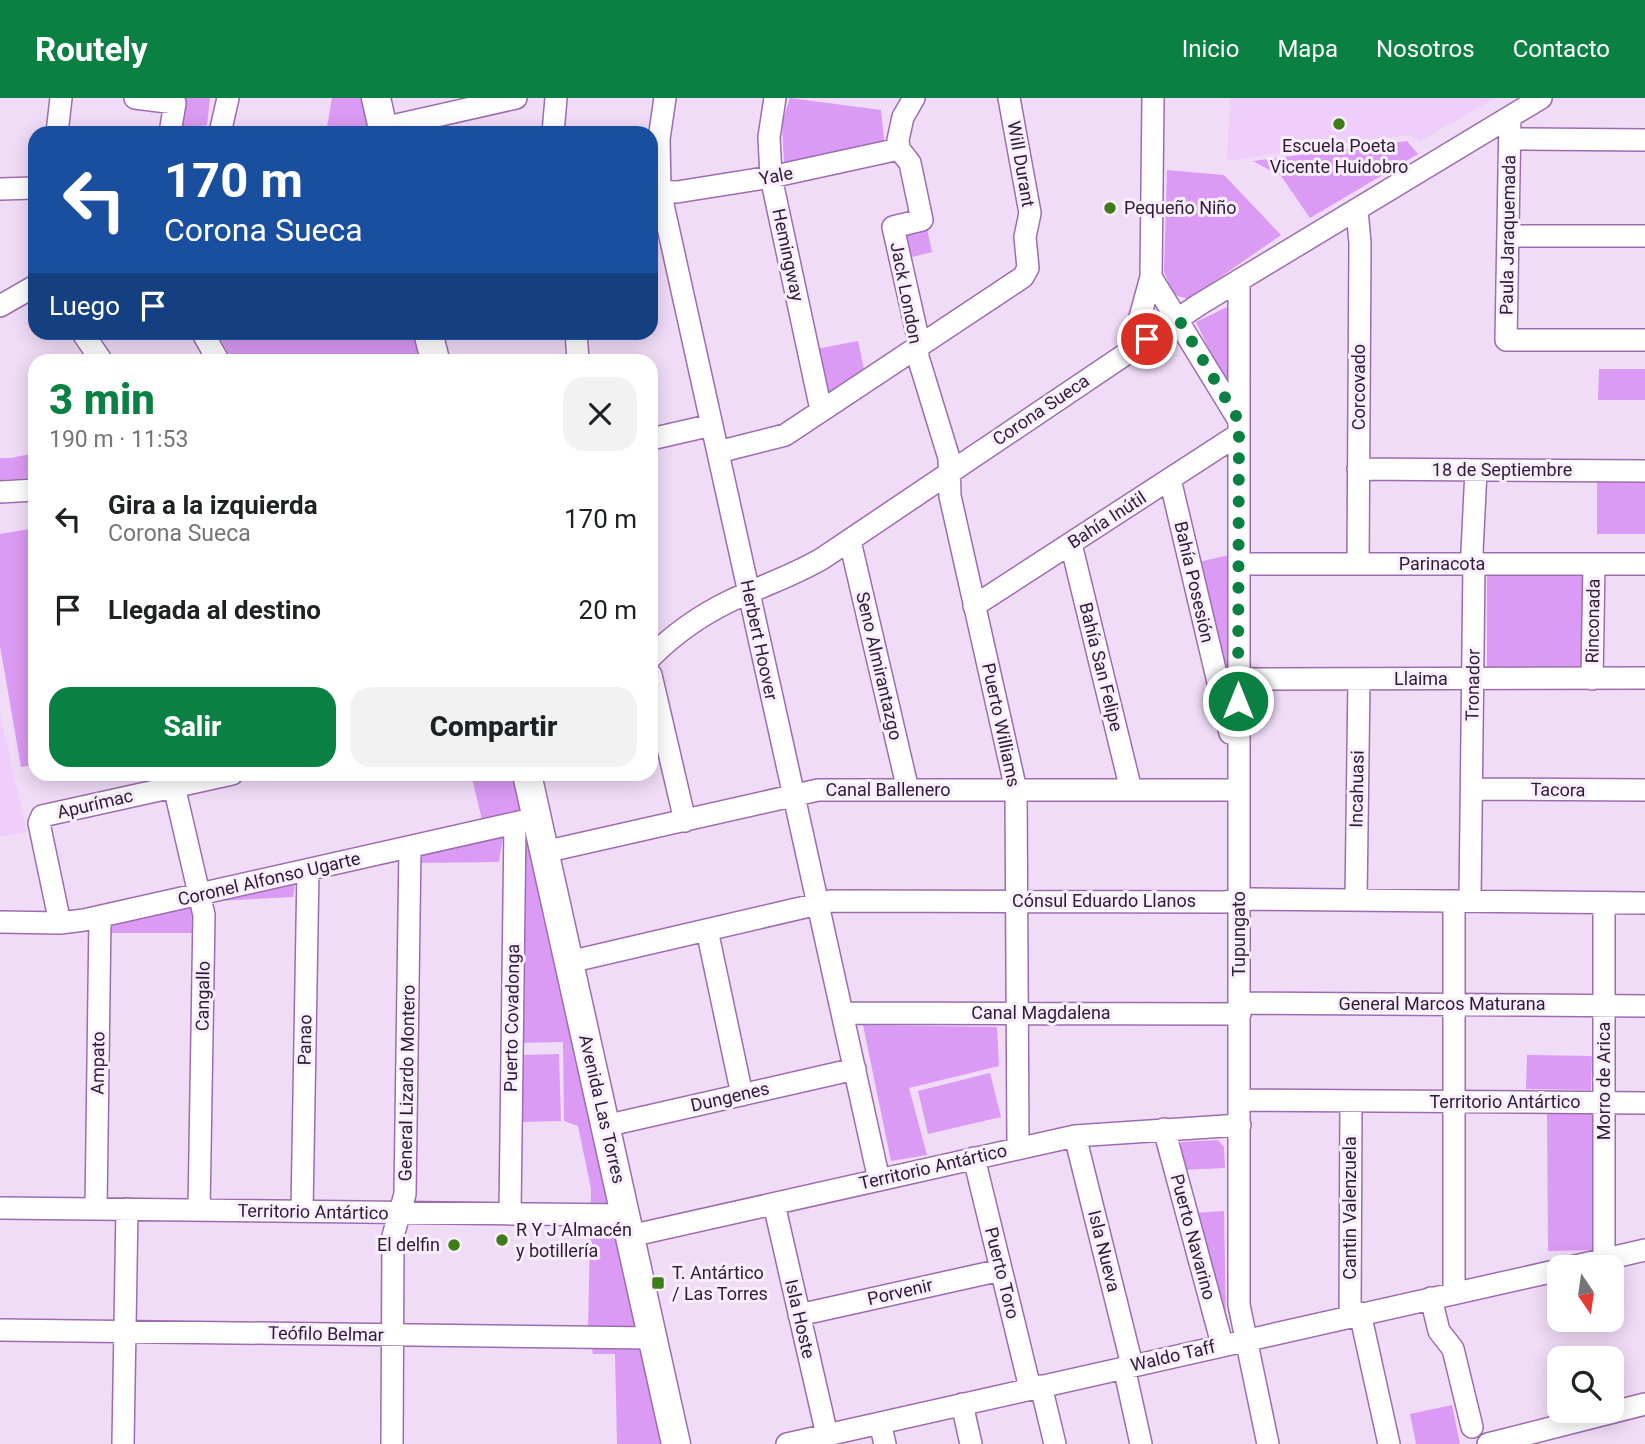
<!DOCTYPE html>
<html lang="es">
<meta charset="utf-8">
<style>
body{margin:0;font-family:Roboto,sans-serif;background:#f2f2f2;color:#202124;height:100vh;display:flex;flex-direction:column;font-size:26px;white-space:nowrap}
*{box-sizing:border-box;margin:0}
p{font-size:23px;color:#757577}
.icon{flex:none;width:38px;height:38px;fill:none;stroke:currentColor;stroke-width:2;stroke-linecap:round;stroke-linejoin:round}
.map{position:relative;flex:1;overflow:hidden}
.side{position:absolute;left:28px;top:256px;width:630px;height:427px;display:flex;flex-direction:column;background:#fff;border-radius:21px;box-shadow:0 4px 18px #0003}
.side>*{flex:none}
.banner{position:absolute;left:28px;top:28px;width:630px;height:214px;border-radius:21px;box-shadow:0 4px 18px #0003;background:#1a4fa0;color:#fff;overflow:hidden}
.needle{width:46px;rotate:167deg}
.buttons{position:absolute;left:1547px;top:1157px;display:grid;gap:14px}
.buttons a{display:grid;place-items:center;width:77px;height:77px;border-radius:14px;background:#fff;box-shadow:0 4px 18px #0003;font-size:35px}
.pin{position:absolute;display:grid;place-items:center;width:60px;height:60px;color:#fff;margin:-30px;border:4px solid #fff;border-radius:50%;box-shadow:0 2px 7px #0007}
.me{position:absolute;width:77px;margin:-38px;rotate:0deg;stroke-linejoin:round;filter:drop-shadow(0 0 5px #0008)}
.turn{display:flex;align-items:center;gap:24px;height:147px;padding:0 21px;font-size:32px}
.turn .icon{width:91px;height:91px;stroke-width:2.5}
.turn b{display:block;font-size:49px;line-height:60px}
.then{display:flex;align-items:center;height:66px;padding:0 21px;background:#0003;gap:14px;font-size:26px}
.round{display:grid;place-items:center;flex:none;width:74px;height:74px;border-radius:21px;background:#f2f2f2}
.head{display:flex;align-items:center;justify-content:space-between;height:119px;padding:0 21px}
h1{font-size:42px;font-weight:800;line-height:52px;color:#0b8043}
.button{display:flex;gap:14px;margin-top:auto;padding:14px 21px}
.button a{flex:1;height:80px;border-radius:21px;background:#0b8043;color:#fff;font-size:28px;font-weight:800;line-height:80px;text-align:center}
.button a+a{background:#f2f2f2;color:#202124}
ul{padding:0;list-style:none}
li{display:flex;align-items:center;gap:21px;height:91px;padding:0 21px}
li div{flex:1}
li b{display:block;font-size:26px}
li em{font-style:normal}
header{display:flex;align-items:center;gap:42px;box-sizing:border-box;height:98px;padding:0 35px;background:#0b8043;color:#fff}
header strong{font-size:33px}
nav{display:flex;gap:38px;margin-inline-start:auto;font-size:24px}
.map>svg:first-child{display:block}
.built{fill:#efcefc}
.green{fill:#db9af3}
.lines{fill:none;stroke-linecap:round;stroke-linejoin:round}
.minor-casing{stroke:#9c6dae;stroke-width:24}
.major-casing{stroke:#9c6dae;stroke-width:31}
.minor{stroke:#fff;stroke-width:21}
.major{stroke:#fff;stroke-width:28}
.route{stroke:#0b8043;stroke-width:12;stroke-dasharray:0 21.6}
.poi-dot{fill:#3e7c18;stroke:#f8eefc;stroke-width:2.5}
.labels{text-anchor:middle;stroke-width:6;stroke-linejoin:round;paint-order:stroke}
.poi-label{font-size:18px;fill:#2f1c36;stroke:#f8eefc;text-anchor:start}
.street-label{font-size:18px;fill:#2f1c36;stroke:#f8eefc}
</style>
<header>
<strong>Routely</strong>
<nav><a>Inicio</a><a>Mapa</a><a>Nosotros</a><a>Contacto</a></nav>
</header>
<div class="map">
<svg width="1645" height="1346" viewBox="0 0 1645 1346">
<rect width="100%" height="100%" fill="#f1dcf8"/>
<!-- built -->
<path class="built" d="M1230 0H1495L1419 44 1410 37 1227 63Z
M0 616 27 734 0 739Z"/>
<!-- green -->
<path class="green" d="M149 0H210L207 27 180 32 184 6Z
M332 0H361L368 35H326Z
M790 0 881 12 884 40 882 51 784 67 782 25Z
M1407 43 1418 56 1310 120 1281 78 1253 63Z
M1167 72 1224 77 1281 137 1189 201 1174 197 1164 174Z
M926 126 932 154 908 160 902 132Z
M1229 208 1228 291 1196 224Z
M217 235H413L419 262H232Z
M858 243 865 276 826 302 816 251Z
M1599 271H1645V302H1598Z
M35 355V380L0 382V360H11Z
M1597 382 1645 383V436H1597Z
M35 430V667L21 669 0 548V436Z
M1229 457 1227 587 1194 465Z
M1487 477H1583V569H1487Z
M471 676H516L525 712 482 722Z
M528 727 666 1346H617L615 1256H593L588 1231 591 1091 578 1028 564 1023 563 944 518 945 523 729Z
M503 738 499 764 419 765V753Z
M295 786 293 799 218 803Z
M192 806 193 835H110L109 825Z
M863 927 997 929 999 968 909 990 927 1057 891 1063Z
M559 956 561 1023 523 1024 521 957Z
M1527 957 1592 958 1591 992 1526 991Z
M990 975 1001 1019 928 1036 918 993Z
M1547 1012H1596L1597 1152 1548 1153Z
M1218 1042 1224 1049 1225 1070 1182 1072 1181 1044Z
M1224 1113 1226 1228 1194 1115Z
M1452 1307 1460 1346H1416L1410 1316Z"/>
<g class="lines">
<!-- minor casing -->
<g class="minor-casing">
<path id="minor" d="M135 0 175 5 170 35
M665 0 659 41 660 93 879 1082
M775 0 769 39 771 79 821 312
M914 0 903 19 898 42 899 51 910 65 922 122 893 129 918 240V259L949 360 950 398 1016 692 1018 1050
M1510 19 1506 242H1645
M383 30 516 0
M57 35 61 0
M220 35 228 0
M553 35 556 0
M1510 41 1645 42
M0 91 35 90
M651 93 677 94 771 79 899 51
M1357 112 1360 145 1358 466
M1508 138H1645
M1151 179 1238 321
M1239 182V1207L1268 1346
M0 208 35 188
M82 234 101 262
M202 234 218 262
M576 234 578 262
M1131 252 1151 179 1153 0
M651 341 712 327
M718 354 785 337 1023 179 1028 170 1025 139 1030 115 1009 0
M1358 371 1645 373
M1170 381 1230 635
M0 394 35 392
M850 443 908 692
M1071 446 1131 692
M1239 466H1645
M974 508 1239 336
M651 559C674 536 701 517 730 503 761 488 793 478 823 460L1200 206 1541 0
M651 577 685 723
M1238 581 1645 580
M1592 581 1594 466
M174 688 204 817 199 1112
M1472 691 1645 692
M544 754 818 692H1238
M1356 802 1359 581
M1454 803V1195
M1470 803 1474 466 1472 454 1476 372
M0 824 60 825 84 822 537 720
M60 825 39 725 42 718 232 676
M707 832 742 997
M569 864 831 803 1224 804 1253 801 1645 805
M1239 905 1645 908
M842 915 1240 916
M1240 1002 1645 1005
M605 1028 855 971
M1164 1031 1222 1246
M1075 1038 1132 1267
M974 1060 1030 1290
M774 1106 827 1337
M0 1110 625 1117
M96 1111 100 819
M302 1113 308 772
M510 1116 515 725
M630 1138 1075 1038 1240 1027
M1604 1162V805
M1571 1169 1645 1152
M1431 1200 1439 1233 1453 1251 1472 1329
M1360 1215 1389 1346
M799 1217 1001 1172
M1350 1218 1351 1003
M0 1232 653 1240
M1124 1269 1141 1346
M1041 1288 1055 1346
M962 1306 971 1346
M880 1325 885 1346
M123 1346 127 1111
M392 1346 393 1138 405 1096 410 749
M787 1346 1559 1172
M1488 1346 1645 1306"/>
</g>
<!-- major casing -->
<g class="major-casing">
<path id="major" d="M376 0 384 35
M428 234 435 262
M527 676 676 1346"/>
</g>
<!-- minor -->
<use href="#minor" class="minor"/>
<!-- major -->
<use href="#major" class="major"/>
</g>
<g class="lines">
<!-- route -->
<path class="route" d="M1147 241 1178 220 1239 323 1238 603"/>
</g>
<!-- markers -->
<g class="poi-dot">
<circle cx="1339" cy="26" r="7"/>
<circle cx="1110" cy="110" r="7"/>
<circle cx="502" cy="1142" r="7"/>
<circle cx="454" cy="1147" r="7"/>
<rect x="651" y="1178" width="14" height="14" rx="3.5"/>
</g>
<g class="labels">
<!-- poi labels -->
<g class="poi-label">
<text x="1339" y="54" text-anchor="middle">Escuela Poeta<tspan x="1339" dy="21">Vicente Huidobro</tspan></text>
<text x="1124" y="116">Pequeño Niño</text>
<text x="516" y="1138">R Y J Almacén<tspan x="516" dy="21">y botillería</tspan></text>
<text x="440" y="1153" text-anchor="end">El delfin</text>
<text x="672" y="1181">T. Antártico<tspan x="672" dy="21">/ Las Torres</tspan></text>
</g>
<!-- street labels -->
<g class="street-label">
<text transform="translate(1021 66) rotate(80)" y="6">Will Durant</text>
<text transform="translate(776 78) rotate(-11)" y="6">Yale</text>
<text transform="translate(1508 137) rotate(-89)" y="6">Paula Jaraquemada</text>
<text transform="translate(788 157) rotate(78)" y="6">Hemingway</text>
<text transform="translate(906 195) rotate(79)" y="6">Jack London</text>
<text transform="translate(1359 289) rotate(-90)" y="6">Corcovado</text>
<text transform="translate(1041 312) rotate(-34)" y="6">Corona Sueca</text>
<text x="1502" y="378">18 de Septiembre</text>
<text transform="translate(1107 422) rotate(-33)" y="6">Bahía Inútil</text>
<text x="1442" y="472">Parinacota</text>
<text transform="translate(1194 484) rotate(77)" y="6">Bahía Posesión</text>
<text transform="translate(1593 523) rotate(-89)" y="6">Rinconada</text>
<text transform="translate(759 542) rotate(78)" y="6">Herbert Hoover</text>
<text transform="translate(879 568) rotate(77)" y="6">Seno Almirantazgo</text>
<text transform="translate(1101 569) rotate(76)" y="6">Bahía San Felipe</text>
<text x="1421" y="587">Llaima</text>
<text transform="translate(1473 587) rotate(-89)" y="6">Tronador</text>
<text transform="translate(1001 627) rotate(78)" y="6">Puerto Williams</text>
<text transform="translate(1357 691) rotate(-89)" y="6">Incahuasi</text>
<text x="888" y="698">Canal Ballenero</text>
<text transform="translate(1558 692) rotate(1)" y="6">Tacora</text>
<text transform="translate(95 706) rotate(-13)" y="6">Apurímac</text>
<text transform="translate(269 781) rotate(-13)" y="6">Coronel Alfonso Ugarte</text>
<text x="1104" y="809">Cónsul Eduardo Llanos</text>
<text transform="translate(1239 836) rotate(-90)" y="6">Tupungato</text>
<text transform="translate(203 898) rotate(-89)" y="6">Cangallo</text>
<text x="1442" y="912">General Marcos Maturana</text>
<text x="1041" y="921">Canal Magdalena</text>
<text transform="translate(512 920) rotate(-89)" y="6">Puerto Covadonga</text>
<text transform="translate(305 942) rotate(-89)" y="6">Panao</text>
<text transform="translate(98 965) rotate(-89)" y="6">Ampato</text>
<text transform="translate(1604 983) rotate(-90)" y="6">Morro de Arica</text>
<text transform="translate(407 985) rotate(-89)" y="6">General Lizardo Montero</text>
<text transform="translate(730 999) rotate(-13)" y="6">Dungenes</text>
<text x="1505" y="1010">Territorio Antártico</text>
<text transform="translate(602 1011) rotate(77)" y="6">Avenida Las Torres</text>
<text transform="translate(933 1069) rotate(-13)" y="6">Territorio Antártico</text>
<text transform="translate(1350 1110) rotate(-90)" y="6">Cantin Valenzuela</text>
<text transform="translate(313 1114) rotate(1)" y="6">Territorio Antártico</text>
<text transform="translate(1193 1139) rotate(75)" y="6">Puerto Navarino</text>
<text transform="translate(1104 1153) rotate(76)" y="6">Isla Nueva</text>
<text transform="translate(1002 1175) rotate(76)" y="6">Puerto Toro</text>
<text transform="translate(900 1194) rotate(-13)" y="6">Porvenir</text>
<text transform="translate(800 1221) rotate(77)" y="6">Isla Hoste</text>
<text transform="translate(326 1236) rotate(1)" y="6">Teófilo Belmar</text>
<text transform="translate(1173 1258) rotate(-13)" y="6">Waldo Taff</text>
</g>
</g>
</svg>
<div class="buttons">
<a><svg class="needle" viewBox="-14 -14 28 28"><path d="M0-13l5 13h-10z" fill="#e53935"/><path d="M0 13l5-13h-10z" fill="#757577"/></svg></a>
<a><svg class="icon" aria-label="search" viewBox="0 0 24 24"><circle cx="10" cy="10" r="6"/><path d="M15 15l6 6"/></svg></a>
</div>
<div class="pin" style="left:1147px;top:241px;background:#d93025"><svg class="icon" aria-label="arrive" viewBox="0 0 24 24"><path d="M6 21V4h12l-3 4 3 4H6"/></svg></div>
<svg class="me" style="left:1238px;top:603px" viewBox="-20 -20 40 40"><circle r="17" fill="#0b8043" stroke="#fff" stroke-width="3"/><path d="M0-11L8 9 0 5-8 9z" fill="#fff"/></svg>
<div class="banner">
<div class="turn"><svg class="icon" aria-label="left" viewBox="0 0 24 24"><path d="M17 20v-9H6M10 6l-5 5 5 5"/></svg><div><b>170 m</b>Corona Sueca</div></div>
<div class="then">Luego<svg class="icon" aria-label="arrive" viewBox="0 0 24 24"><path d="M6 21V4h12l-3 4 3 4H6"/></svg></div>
</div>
<section class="side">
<div class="head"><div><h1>3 min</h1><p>190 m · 11:53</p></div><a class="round"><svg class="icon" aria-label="close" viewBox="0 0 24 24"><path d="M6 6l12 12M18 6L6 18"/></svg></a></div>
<ul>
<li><svg class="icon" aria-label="left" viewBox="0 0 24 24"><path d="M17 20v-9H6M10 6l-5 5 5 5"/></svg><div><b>Gira a la izquierda</b><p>Corona Sueca</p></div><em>170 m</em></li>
<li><svg class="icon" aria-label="arrive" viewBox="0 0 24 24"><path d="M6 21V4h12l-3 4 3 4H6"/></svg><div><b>Llegada al destino</b></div><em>20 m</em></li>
</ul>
<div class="button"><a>Salir</a><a>Compartir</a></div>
</section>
</div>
